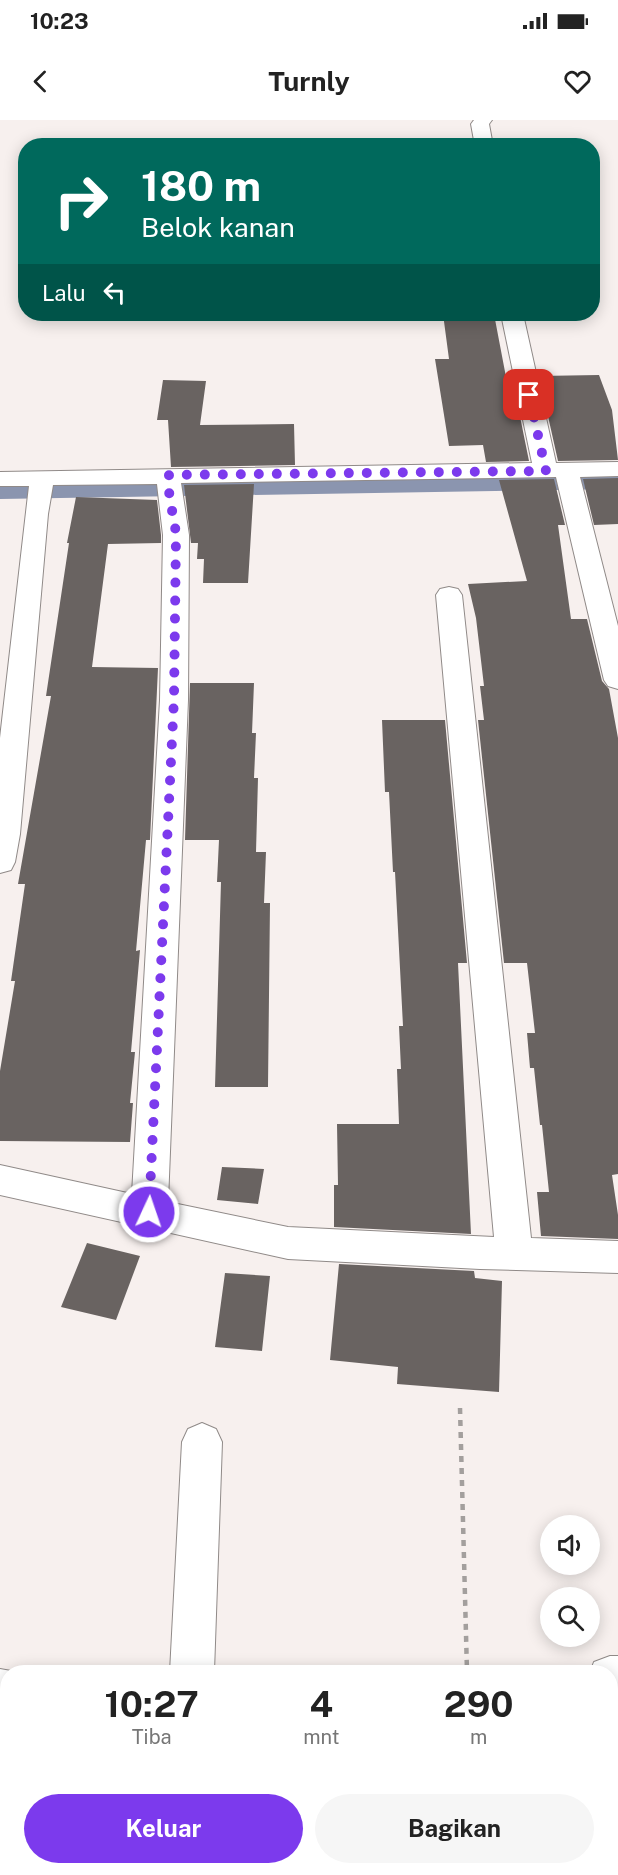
<!DOCTYPE html>
<html lang="id">
<style>
body{margin:0;font-family:"Public Sans",sans-serif;background:#f6f6f6;color:#222;height:100vh;display:flex;flex-direction:column;font-size:22px;white-space:nowrap}
*{box-sizing:border-box;margin:0}
p{font-size:20px;color:#767676}
.icon{flex:none;width:33px;height:33px;fill:none;stroke:currentColor;stroke-width:2;stroke-linecap:round;stroke-linejoin:round}
.map{position:relative;flex:1;overflow:hidden}
.details{position:absolute;left:0px;top:1545px;width:618px;height:210px;display:flex;flex-direction:column;background:#fff;border-radius:24px 24px 0 0;box-shadow:0 3px 15px #0003}
.details>*{flex:none}
.banner{position:absolute;left:18px;top:18px;width:582px;height:183px;border-radius:24px;box-shadow:0 3px 15px #0003;background:#00695c;color:#fff;overflow:hidden}
.fabs{position:absolute;left:540px;top:1395px;display:grid;gap:12px}
.fabs a{display:grid;place-items:center;width:60px;height:60px;border-radius:50%;background:#fff;box-shadow:0 3px 15px #0003;font-size:30px}
.pin{position:absolute;display:grid;place-items:center;width:51px;height:51px;color:#fff;margin:-26px;border-radius:12px;box-shadow:0 3px 9px #0006}
.me{position:absolute;width:66px;margin:-33px;rotate:3deg;stroke-linejoin:round;filter:drop-shadow(0 0 4px #0008)}
.turn{display:flex;align-items:center;gap:21px;height:126px;padding:0 24px;font-size:27px}
.turn .icon{width:78px;height:78px;stroke-width:2.5}
.turn b{display:block;font-size:42px;line-height:51px}
.then{display:flex;align-items:center;height:57px;padding:0 24px;background:#0003;gap:12px;font-size:22px}
.eta{display:flex;justify-content:space-evenly;align-items:center;height:102px;text-align:center}
.eta b{font-size:36px;font-weight:700;line-height:42px}
.button{display:flex;gap:12px;margin-top:auto;padding:12px 24px}
.button a{flex:1;height:69px;border-radius:36px;background:#7c3aed;color:#fff;font-size:24px;font-weight:700;line-height:69px;text-align:center}
.button a+a{background:#f6f6f6;color:#222}
.status{display:flex;justify-content:space-between;align-items:center;height:42px;padding:0 30px;background:#fff;direction:ltr}
.status svg{height:16px;fill:currentColor}
header{display:flex;justify-content:space-between;align-items:center;height:78px;padding:0 24px;background:#fff;font-size:27px;font-weight:700}
.map>svg:first-child{display:block}
.lines{fill:none;stroke-linecap:round;stroke-linejoin:round}
.canal{fill:#8b95af;fill-rule:evenodd}
.building{fill:#696361}
.minor-casing{stroke:#908a88;stroke-width:2}
.path{stroke:#a39f9d;stroke-width:4.5;stroke-dasharray:6 6;stroke-linecap:butt}
.minor{fill:#fff;fill-rule:evenodd}
.route{stroke:#7c3aed;stroke-width:10;stroke-dasharray:0 18}
</style>
<div class="status"><b>10:23</b><svg viewBox="0 0 49 12"><path d="M0 12V9h3v3zM5 12V6h3v6zM10 12V3h3v9zM15 12V0h3v12zM26 1h20v11H26zM47 4h2v5h-2z"/></svg></div>
<header><svg class="icon" aria-label="back" viewBox="0 0 24 24"><path d="M15 5l-7 7 7 7"/></svg>Turnly<svg class="icon" aria-label="heart" viewBox="0 0 24 24"><path d="M12 20l-8-8c-3-5 5-10 8-4 3-6 11-1 8 4z"/></svg></header>
<div class="map">
<svg width="618" height="1755" viewBox="0 0 618 1755">
<rect width="100%" height="100%" fill="#f7f0ee"/>
<g class="lines">
<!-- canal -->
<path class="canal" d="M618 349V369L0 379V359Z"/>
</g>
<!-- building -->
<path class="building" d="M443 194H494L506 257H512L529 341 486 342 483 325 449 326 435 239H449Z
M599 255 612 290 618 340 558 341 539 256Z
M163 260 206 261 200 305 294 304 295 345 171 347 168 300H157Z
M618 358V404L594 405 583 359Z
M554 359 565 405H558L571 499H587L602 561 609 569 618 618V1054L612 1055 618 1095V1119L541 1116 537 1072H549L542 1005H540L534 948H530L527 913H535L527 843H504L478 600H484L480 566H484L476 498 468 464 527 461 499 360Z
M254 364 248 463H203L204 439H197L198 423H191L184 365Z
M76 377 157 380 161 415V423L108 424 92 547 158 548 150 720H146L136 831 140 830 131 932H135L130 983H133L130 1022 0 1021V951L15 861H11L25 764H18L51 576H46L69 423H67Z
M190 563H254L252 613H256L254 658H258L256 732H266L264 783H270L268 967H215L221 762H217L219 720H185Z
M382 600H445L467 843H458L471 1114 334 1107V1065H338L337 1004H399L397 949H401L399 906H403L395 752H393L389 672H385Z
M222 1047 264 1049 258 1084 217 1080Z
M87 1123 140 1136 116 1200 61 1187Z
M339 1144 474 1151 475 1158 502 1161 499 1272 397 1264 398 1247 330 1240Z
M225 1153 270 1156 262 1231 215 1227Z"/>
<g class="lines">
<!-- minor casing -->
<g class="minor-casing">
<path id="minor" d="M474 0H492L489 4 493 26H475L471 4Z
M501 194H523L556 343 618 342V356L580 357 618 506V569L608 566 604 560 556 357 181 363 189 415 188 580 168 1082 288 1107 494 1117 436 475 440 469 449 467 458 469 462 475 531 1118 618 1121V1153L480 1149 288 1139 0 1075V1045L132 1074 160 580 163 415 157 364 53 365 48 394 20 714 15 742 11 750 0 753V618L29 366H0V352L532 343Z
M202 1303 216 1309 222 1322 214 1552H170L182 1322 188 1309Z
M610 1536H618V1580H610V1552H590L594 1542Z
M0 1549 17 1552H8V1593H0Z
M161 1748H209V1755H161Z
M458 1748H506V1755H458Z"/>
</g>
<!-- path -->
<path class="path" d="M460 1288 467 1552"/>
<!-- minor -->
<use href="#minor" class="minor"/>
</g>
<g class="lines">
<!-- route -->
<path class="route" d="M149 1092 174 579 176 415C174 394 167 376 169 355L546 351 529 275"/>
</g>
</svg>
<div class="fabs">
<a><svg class="icon" aria-label="sound" viewBox="0 0 24 24"><path d="M4 9h4l5-4v14l-5-4H4zM17 9q2 3 0 6"/></svg></a>
<a><svg class="icon" aria-label="search" viewBox="0 0 24 24"><circle cx="10" cy="10" r="6"/><path d="M15 15l6 6"/></svg></a>
</div>
<div class="pin" style="left:529px;top:275px;background:#d93025"><svg class="icon" aria-label="arrive" viewBox="0 0 24 24"><path d="M6 21V4h12l-3 4 3 4H6"/></svg></div>
<svg class="me" style="left:149px;top:1092px" viewBox="-20 -20 40 40"><circle r="17" fill="#7c3aed" stroke="#fff" stroke-width="3"/><path d="M0-11L8 9 0 5-8 9z" fill="#fff"/></svg>
<div class="banner">
<div class="turn"><svg class="icon" aria-label="right" viewBox="0 0 24 24"><path d="M7 20v-9h11M14 6l5 5-5 5"/></svg><div><b>180 m</b>Belok kanan</div></div>
<div class="then">Lalu<svg class="icon" aria-label="left" viewBox="0 0 24 24"><path d="M17 20v-9H6M10 6l-5 5 5 5"/></svg></div>
</div>
<section class="details">
<div class="eta">
<div><b>10:27</b><p>Tiba</p></div>
<div><b>4</b><p>mnt</p></div>
<div><b>290</b><p>m</p></div>
</div>
<div class="button"><a>Keluar</a><a>Bagikan</a></div>
</section>
</div>
